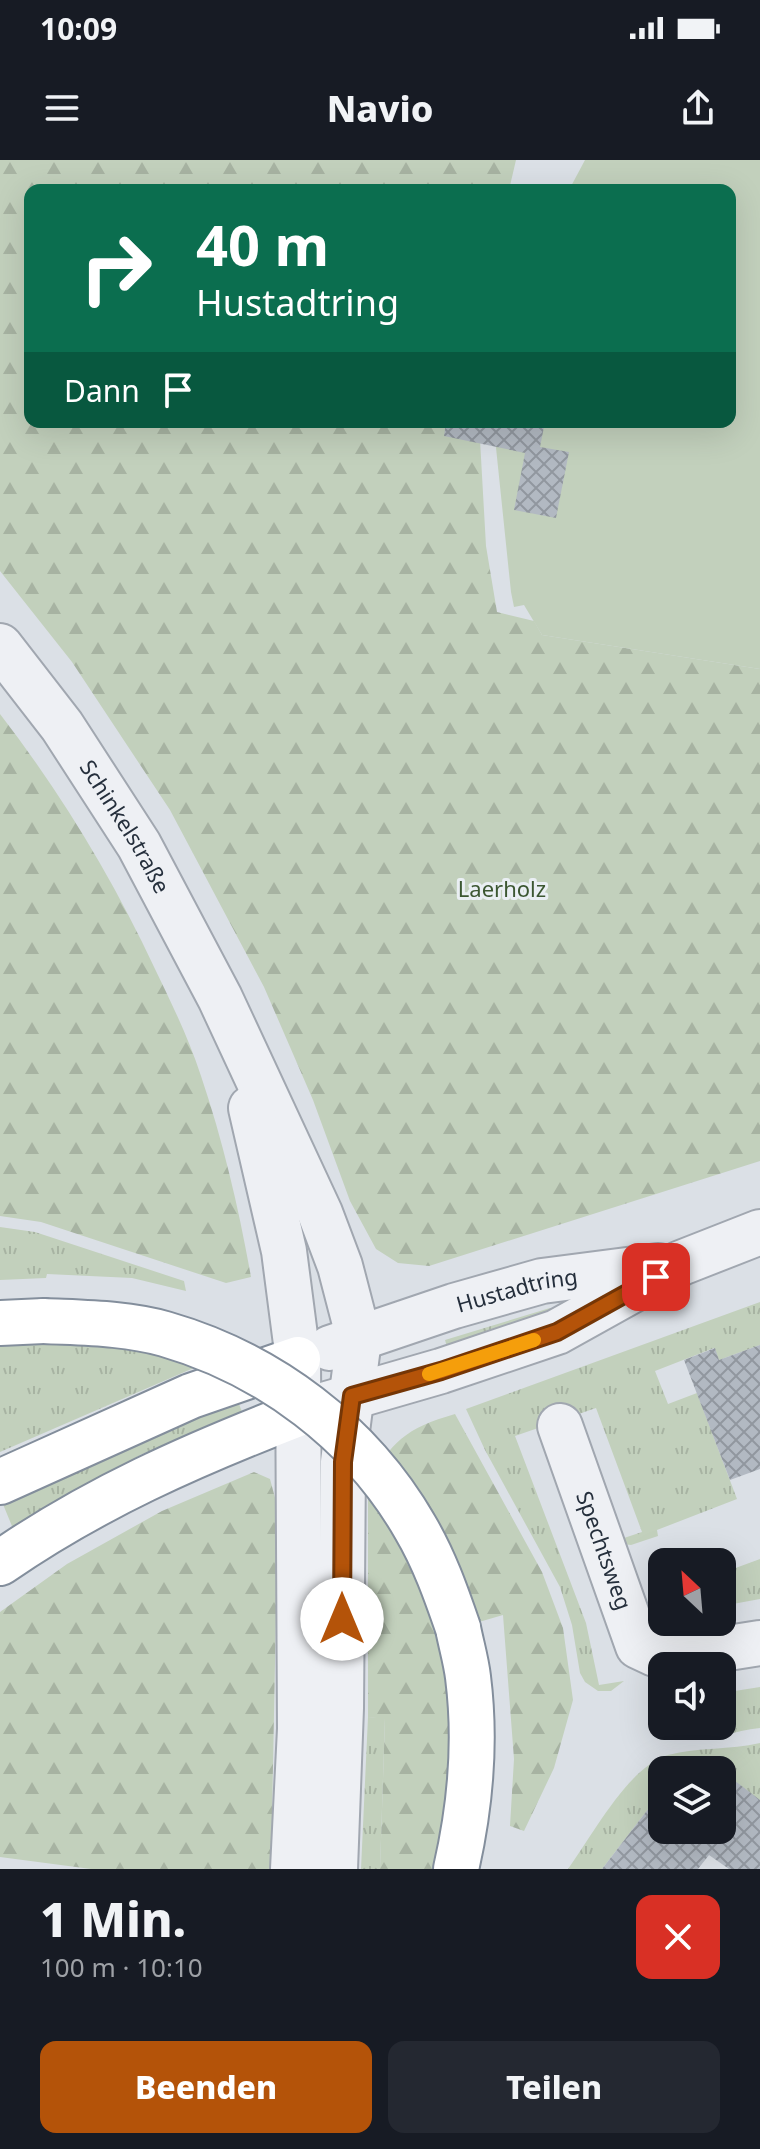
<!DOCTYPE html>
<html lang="de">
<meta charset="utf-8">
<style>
body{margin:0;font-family:"Noto Sans",sans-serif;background:#242831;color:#f1f3f6;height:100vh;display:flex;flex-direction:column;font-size:30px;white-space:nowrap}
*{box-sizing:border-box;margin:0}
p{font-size:26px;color:#9ea1a6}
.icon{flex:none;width:44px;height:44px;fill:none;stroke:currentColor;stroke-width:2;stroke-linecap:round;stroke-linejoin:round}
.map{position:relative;height:1709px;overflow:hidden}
.side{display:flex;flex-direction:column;background:#171b24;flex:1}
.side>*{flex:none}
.banner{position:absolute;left:24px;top:24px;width:712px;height:244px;border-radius:16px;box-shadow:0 8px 32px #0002;background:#0b6e4f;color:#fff;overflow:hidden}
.needle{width:52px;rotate:334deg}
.buttons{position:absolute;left:648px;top:1388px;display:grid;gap:16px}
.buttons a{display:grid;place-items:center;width:88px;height:88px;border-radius:16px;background:#171b24;box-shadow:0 8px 32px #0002;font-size:40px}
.pin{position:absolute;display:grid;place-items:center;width:68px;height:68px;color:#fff;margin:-34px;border-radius:16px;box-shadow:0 4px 12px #0006}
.me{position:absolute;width:88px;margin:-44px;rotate:0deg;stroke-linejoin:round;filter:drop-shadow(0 0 6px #0008)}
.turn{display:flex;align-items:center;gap:28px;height:168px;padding:0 40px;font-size:36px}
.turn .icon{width:104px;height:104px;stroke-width:2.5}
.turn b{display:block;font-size:56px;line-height:68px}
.then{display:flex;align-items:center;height:76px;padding:0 40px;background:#0003;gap:16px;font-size:30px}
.round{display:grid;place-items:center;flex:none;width:84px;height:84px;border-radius:16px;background:#242831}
.headline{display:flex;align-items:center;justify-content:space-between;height:136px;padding:0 40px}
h1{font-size:48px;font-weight:800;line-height:60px}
.button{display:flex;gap:16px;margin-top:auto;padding:16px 40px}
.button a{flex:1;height:92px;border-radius:16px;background:#b45309;color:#fff;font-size:32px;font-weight:800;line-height:92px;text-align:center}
.button a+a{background:#242831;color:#f1f3f6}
.status{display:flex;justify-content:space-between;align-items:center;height:56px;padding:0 40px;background:#171b24;direction:ltr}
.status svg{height:22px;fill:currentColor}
header{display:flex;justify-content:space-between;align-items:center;height:104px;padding:0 40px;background:#171b24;font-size:36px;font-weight:800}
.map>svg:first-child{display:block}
.grass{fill:url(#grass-tufts)}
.forest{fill:url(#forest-firs)}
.park{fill:#c2d0bc}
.building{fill:url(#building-cross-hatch)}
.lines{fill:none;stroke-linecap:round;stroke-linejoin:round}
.minor-casing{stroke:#a1a7b0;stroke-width:48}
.highway-casing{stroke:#838e9c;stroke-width:48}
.minor{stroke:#eef0f4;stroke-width:44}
.highway{stroke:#fff;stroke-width:44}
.highway-bridge-casing{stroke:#838e9c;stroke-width:48;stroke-linecap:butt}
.highway-bridge{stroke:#fff;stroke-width:44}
.route-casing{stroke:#753606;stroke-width:20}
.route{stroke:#b45309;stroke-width:14}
.slow{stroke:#f59e0b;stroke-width:14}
.labels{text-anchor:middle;stroke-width:6;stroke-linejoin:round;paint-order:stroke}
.street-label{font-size:22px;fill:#252f3c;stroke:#eaeff4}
.park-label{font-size:22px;fill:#3c5732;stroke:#eaeff4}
</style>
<div class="status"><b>10:09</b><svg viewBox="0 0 49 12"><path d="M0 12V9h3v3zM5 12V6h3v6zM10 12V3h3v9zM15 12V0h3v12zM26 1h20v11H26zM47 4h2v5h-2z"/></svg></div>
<header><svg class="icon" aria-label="menu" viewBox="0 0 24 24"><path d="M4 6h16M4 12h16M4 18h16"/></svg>Navio<svg class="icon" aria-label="share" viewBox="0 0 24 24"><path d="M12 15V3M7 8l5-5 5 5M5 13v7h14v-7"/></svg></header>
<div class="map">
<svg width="760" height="1709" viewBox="0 0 760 1709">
<defs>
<pattern id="grass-tufts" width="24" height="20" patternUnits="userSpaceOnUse" patternTransform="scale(2)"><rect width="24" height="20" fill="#c2d0bc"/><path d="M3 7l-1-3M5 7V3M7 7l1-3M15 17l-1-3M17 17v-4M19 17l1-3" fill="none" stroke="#a7b3a2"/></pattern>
<pattern id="forest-firs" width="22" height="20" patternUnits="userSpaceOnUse" patternTransform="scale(2)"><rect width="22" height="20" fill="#c2d0bc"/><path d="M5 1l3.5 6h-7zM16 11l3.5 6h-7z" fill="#a7b3a2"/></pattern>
<pattern id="building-cross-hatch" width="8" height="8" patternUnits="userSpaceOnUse" patternTransform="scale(2)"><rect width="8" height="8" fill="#b2b9c2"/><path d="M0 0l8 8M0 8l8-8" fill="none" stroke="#91979f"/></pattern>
</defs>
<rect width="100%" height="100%" fill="#dbe0e6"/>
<!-- grass -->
<path class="grass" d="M0 1067 35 1072 184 1121 186 1131 132 1118 47 1114 46 1118 0 1120Z
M760 1142V1185L719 1200 714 1188 655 1211 668 1244 697 1233 737 1339 657 1370 658 1376 631 1385 623 1384 618 1380 642 1372 596 1248 515 1276 586 1463 599 1525 624 1521 611 1531H598L585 1522 580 1513 572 1465 560 1427 485 1290 466 1249Z
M550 1148 555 1149 449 1194 445 1180Z
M0 1174 108 1184 153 1192 196 1207 0 1292Z
M235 1233 242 1252 140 1295 14 1371 0 1337Z
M760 1399V1439L722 1446V1413Z
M662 1454V1462H687L689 1475 676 1477 653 1469 648 1460Z
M662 1517V1566H722V1533L760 1527V1568C714 1573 691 1597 651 1559L657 1519Z
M368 1557 385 1558 380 1709H361Z
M760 1583V1640L722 1618V1610H662V1631L602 1709H568C592 1676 629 1606 668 1595 698 1587 730 1590 760 1583Z"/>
<!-- forest -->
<path class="forest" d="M0 0H516L509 30H30V262H479L486 386 497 452 534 461 542 475 760 509V1001L429 1106 398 1103 376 1089 350 1041 313 940 264 827 170 650 72 502 0 411Z
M0 554C61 633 113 719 155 809 172 844 189 879 201 916 223 981 239 1049 251 1117L226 1123 41 1062 0 1056Z
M455 1254 542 1412 563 1468 573 1540 554 1608 524 1671 510 1666 514 1599 503 1455 438 1474 461 1584 445 1709H380L385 1559 368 1557V1326C390 1282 406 1268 455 1254Z
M254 1312 270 1319 278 1349 271 1709H91L0 1697V1452L67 1404 162 1351Z"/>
<!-- park -->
<path class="park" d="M585 0H760V509L542 475 524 445 514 447 511 432 495 278 497 262H730V30H569Z"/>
<!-- building -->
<path class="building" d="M446 262H545L540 287 569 292 556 358 514 350 525 293 444 276Z
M760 1185V1309L730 1320 684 1200 715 1188 719 1200Z
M722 1611 760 1640V1709H729L709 1695 698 1709H602L662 1631V1670H722Z"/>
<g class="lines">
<!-- minor casing -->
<g class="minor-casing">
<g id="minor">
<path id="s1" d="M0 486 62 566 139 685 220 838 320 1053 340 1106 359 1179 343 1302 341 1548 335 1709"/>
<path d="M251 948 284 1091 298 1199 300 1569 293 1709"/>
<path id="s2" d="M330 1188 454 1146 542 1121 658 1106"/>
<path d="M327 1244 441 1211 557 1172 681 1103 760 1072"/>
<path id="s3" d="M560 1266 638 1486 655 1494 671 1497 760 1483"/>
</g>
</g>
<!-- highway casing -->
<g class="highway-casing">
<path id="highway" d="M0 1163 44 1161
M0 1322 191 1236 298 1199
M0 1403C94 1338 192 1295 298 1254
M456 1709C470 1648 476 1580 468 1517 466 1500 461 1484 458 1468"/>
</g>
<!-- minor -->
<use href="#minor" class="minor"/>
<!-- highway -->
<use href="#highway" class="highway"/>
<!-- highway-bridge casing -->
<g class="highway-bridge-casing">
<path id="highway-bridge" d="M44 1161C84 1163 126 1163 165 1174 269 1204 361 1273 415 1367 434 1399 446 1433 458 1468"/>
</g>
<!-- highway-bridge -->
<use href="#highway-bridge" class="highway-bridge"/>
</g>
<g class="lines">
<!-- route casing -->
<g class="route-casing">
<path id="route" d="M342 1459 343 1302 352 1236 441 1211 557 1172 656 1117"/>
</g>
<!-- route -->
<use href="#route" class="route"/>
<!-- slow -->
<path class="slow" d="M429 1214 534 1180"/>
</g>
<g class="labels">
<!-- street labels -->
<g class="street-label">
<text dy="8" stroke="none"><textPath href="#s1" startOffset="220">Schinkelstraße</textPath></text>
<text dy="8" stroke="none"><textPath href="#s2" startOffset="196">Hustadtring</textPath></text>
<text dy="8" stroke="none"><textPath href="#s3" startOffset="132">Spechtsweg</textPath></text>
</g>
<!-- park labels -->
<g class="park-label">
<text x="502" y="737">Laerholz</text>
</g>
</g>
</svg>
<div class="buttons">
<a><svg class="needle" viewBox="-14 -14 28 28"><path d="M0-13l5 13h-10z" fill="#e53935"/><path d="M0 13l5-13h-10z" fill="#9ea1a6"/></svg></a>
<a><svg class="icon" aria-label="sound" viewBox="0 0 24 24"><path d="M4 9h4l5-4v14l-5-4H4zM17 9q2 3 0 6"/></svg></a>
<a><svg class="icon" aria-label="layers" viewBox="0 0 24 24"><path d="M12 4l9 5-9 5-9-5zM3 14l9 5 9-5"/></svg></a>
</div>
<div class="pin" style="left:656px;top:1117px;background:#d93025"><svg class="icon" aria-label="arrive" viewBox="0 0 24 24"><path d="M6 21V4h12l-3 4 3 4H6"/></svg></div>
<svg class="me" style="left:342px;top:1459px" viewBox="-20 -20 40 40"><circle r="19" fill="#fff"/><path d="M0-13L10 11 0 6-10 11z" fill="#b45309"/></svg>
<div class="banner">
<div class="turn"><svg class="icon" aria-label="right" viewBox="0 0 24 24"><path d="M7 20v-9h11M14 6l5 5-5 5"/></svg><div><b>40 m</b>Hustadtring</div></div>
<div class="then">Dann<svg class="icon" aria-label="arrive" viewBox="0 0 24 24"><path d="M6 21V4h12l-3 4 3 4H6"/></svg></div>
</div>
</div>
<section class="side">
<div class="headline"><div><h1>1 Min.</h1><p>100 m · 10:10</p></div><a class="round" style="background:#d93025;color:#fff"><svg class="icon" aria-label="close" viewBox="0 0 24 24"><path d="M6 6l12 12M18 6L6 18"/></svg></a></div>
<div class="button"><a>Beenden</a><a>Teilen</a></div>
</section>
